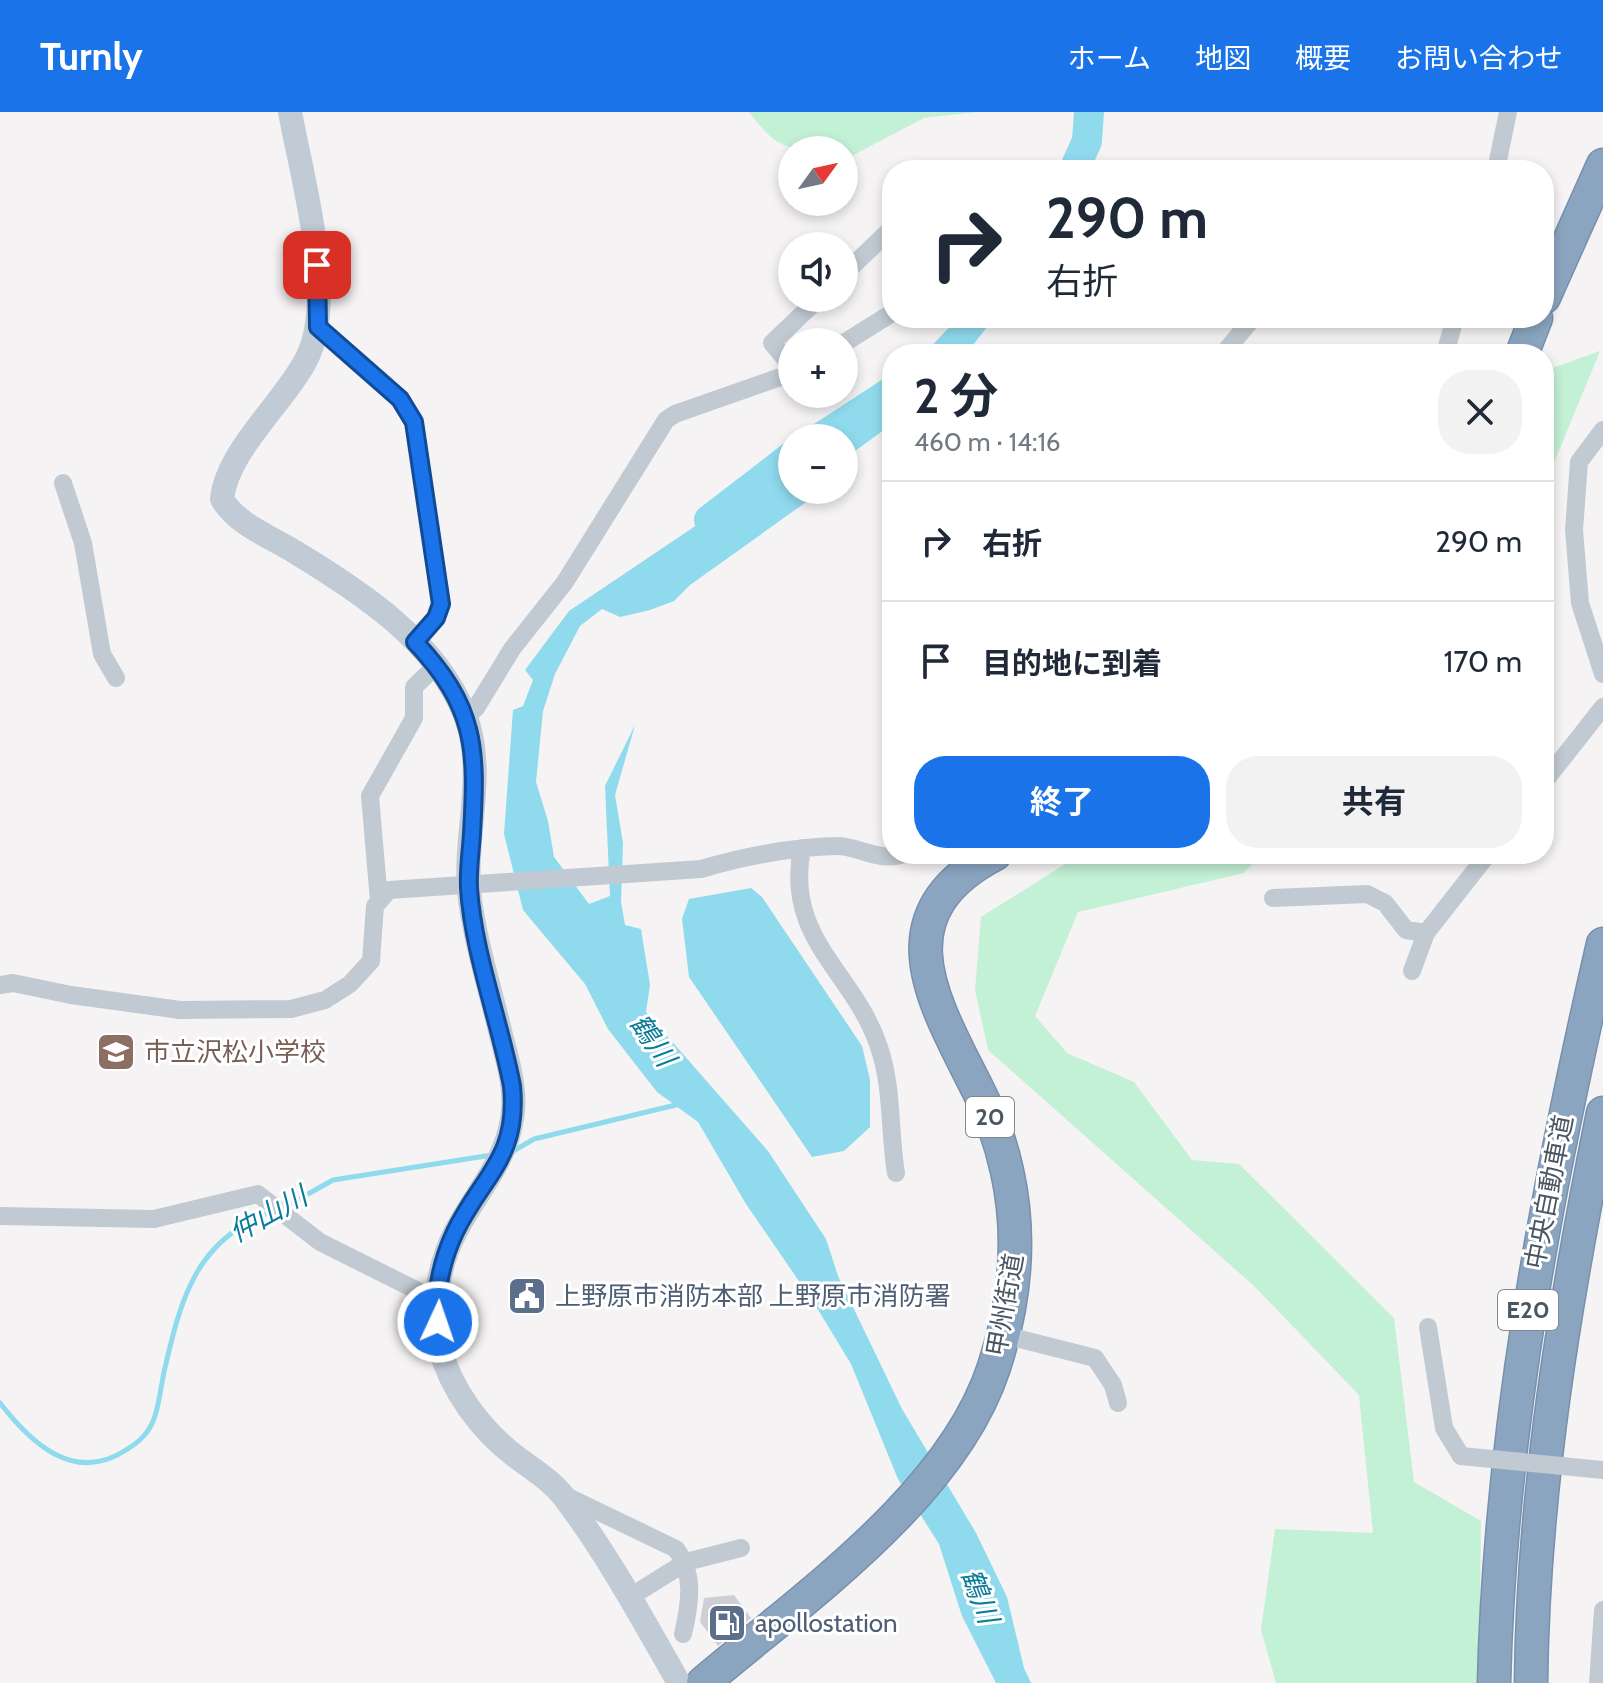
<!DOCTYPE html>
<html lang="ja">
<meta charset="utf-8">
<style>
body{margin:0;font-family:Cabin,"Noto Sans JP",sans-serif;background:#f2f2f3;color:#1f2937;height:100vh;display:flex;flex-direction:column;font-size:30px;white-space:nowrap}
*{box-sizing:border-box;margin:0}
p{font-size:26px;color:#747a83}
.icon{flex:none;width:44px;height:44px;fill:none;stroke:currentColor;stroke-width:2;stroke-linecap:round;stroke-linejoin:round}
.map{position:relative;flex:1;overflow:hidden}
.sheet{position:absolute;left:882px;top:232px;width:672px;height:520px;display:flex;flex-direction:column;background:#fff;border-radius:32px;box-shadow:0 4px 12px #0003}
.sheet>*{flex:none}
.hud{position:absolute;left:882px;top:48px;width:672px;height:168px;border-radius:32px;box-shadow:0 4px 12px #0003;background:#fff;color:#1f2937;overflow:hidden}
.needle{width:52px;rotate:57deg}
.tools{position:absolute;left:778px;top:24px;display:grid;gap:16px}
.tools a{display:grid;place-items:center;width:80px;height:80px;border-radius:50%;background:#fff;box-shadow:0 4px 12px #0003;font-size:40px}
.pin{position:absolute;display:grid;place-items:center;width:68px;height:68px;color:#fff;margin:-34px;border-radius:16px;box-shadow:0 4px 12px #0006}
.me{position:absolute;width:88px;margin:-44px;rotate:3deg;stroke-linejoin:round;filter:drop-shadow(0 0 6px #0008)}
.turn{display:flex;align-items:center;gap:28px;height:168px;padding:0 32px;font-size:36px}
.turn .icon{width:104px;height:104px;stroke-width:2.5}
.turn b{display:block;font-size:56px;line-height:68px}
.round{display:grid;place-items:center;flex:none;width:84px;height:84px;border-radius:32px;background:#f2f2f3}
.headline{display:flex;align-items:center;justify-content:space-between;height:136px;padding:0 32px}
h1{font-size:48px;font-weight:700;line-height:60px}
.primary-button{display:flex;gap:16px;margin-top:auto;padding:16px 32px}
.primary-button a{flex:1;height:92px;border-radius:32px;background:#1a73e8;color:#fff;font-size:32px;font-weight:700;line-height:92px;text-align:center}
.primary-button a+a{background:#f2f2f3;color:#1f2937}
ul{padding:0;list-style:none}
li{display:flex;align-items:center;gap:24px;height:120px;padding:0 32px;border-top:2px solid #e0e1e3}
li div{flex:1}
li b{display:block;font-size:30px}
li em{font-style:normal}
header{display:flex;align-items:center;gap:48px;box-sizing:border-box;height:112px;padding:0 40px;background:#1a73e8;color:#fff}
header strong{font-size:38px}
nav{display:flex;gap:44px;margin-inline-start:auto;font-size:28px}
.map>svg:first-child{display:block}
.green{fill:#c3f1d5}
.water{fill:#90daee}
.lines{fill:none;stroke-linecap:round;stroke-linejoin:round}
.stream{stroke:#90daee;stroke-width:5}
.river{stroke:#90daee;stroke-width:30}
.building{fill:#cdcfd5}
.highway-casing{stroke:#7690ad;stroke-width:35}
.street{stroke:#c1cad2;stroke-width:18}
.secondary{stroke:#c1cbd6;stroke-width:24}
.highway{stroke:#8ba5c1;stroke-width:32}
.street-bridge{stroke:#c1cad2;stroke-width:18}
.route-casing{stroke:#114b97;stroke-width:20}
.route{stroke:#1a73e8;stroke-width:14}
.labels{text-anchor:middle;stroke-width:6;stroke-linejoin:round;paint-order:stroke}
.shield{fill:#fff;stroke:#808990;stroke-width:2}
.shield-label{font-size:24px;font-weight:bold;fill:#4a5661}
.education-label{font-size:26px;fill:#785e54;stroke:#fff;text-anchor:start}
.street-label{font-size:26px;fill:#4a5661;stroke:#fff}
.service-label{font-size:26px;fill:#4e5e75;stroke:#fff;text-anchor:start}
.water-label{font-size:28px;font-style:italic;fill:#0c7c9b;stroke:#fff}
</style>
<header>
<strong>Turnly</strong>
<nav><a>ホーム</a><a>地図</a><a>概要</a><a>お問い合わせ</a></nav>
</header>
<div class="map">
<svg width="1603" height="1571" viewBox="0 0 1603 1571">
<rect width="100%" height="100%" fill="#f5f3f3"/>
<!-- green -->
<path class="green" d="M749 0H977L924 6 844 48V38C793 38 781 43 749 0Z
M1600 239 1544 375V259Z
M1081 742H1262L1244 761 1078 800 1035 904 1067 941 1134 970 1192 1048 1239 1052 1394 1206 1414 1370 1481 1409 1479 1571H1276L1261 1518 1275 1417 1373 1421 1359 1283 1254 1174 988 938 975 878 981 805Z"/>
<!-- water -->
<path class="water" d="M958 206H994L966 242H924Z
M892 269V312L851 342 848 360 844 363V326H822Z
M792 349V378H823L690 473 674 489 650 498 620 505 602 497 580 514 555 562 543 599 536 670 548 709 554 745 589 792 610 784 605 674 635 613 615 683 623 731 621 790 625 813 641 817 650 873 646 900 768 1039 826 1127 838 1164 902 1297 976 1421 1007 1485 1024 1556 1031 1571H996L962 1504 939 1432 898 1367 851 1252 814 1191 746 1092 698 1010 657 980 608 917 585 872 523 798 504 722 513 598 523 594 533 568 525 558 569 499Z
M751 776 762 785 862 934 870 968V1015L844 1039 812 1045 689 865 682 807 689 787Z"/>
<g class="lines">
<!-- stream -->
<path class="stream" d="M510 1041 534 1027 680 992
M283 1096 333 1068 492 1043
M0 1291C31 1331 74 1372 126 1338 139 1330 148 1322 154 1307 159 1293 161 1275 164 1260 181 1186 196 1126 274 1099"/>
<!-- river -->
<path class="river" d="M1074 58 1087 29 1089 0
M820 326 892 279
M709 408 792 344"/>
</g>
<!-- building -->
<path class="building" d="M734 1483 751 1506 718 1534 700 1510 704 1486Z"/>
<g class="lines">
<!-- highway casing -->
<g class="highway-casing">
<path id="highway" d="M1544 185 1603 53
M1522 242 1536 206
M703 1571C803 1486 952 1384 994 1255 1015 1191 1022 1126 1007 1059 1001 1032 992 1005 979 980 936 893 877 804 995 742
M1494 1571C1500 1321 1547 1075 1603 832
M1531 1571C1533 1380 1565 1188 1603 1001"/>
</g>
<!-- street -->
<path class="street" d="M1496 58 1508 0
M844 162 892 116
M318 215 400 287 414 310 441 492 436 506 415 530
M844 231 892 201
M1223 242 1253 206
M1445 242 1455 206
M792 255 772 231 819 186
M1603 318 1579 350 1574 418 1580 491 1603 562
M63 371 83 431 102 542 116 566
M466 606 476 596 512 537 565 470 666 308 675 302 792 261
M1544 670 1603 595
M802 736C784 828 854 859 879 935 893 976 889 1019 896 1061
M1273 786 1367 782 1385 791 1406 818 1426 821
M379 789 370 684 414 606V575L437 553
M1412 859 1426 821 1488 742
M0 873 13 871 71 883 180 898 291 897 325 888 350 872 371 849 375 794 389 778 701 757C746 744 790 735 837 734 859 734 881 751 903 742
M0 1104 154 1107 258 1082 320 1130 436 1188
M1428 1215 1444 1316 1461 1344
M1004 1223 1095 1246 1113 1273 1118 1291
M562 1382 676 1437C695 1462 690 1492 683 1522
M630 1485 686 1450 741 1436
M1598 1571 1603 1498"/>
<!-- secondary -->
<path class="secondary" d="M290 0C302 66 337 187 307 246 285 290 227 338 222 387 236 412 271 425 295 440 361 480 436 529 465 603 487 660 464 721 469 779 474 827 490 876 501 923 508 950 517 979 512 1007 505 1052 476 1080 456 1119 438 1153 431 1198 440 1236 451 1278 481 1318 515 1344 532 1357 551 1368 564 1385 608 1443 643 1508 679 1571"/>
<!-- highway -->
<use href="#highway" class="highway"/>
<!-- street-bridge -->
<path class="street-bridge" d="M1461 1344 1603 1358"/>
</g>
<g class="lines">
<!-- route casing -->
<g class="route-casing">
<path id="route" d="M317 153 318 215 400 287 414 310 441 492 436 506 415 530C476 595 477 636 472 721 471 739 468 758 469 776 473 840 500 910 512 974 519 1046 482 1064 455 1120 442 1148 435 1180 438 1210"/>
</g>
<!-- route -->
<use href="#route" class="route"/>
</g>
<!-- icons -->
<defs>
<g id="school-square" transform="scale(2)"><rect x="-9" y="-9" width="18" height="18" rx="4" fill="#8d6e63" stroke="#fff"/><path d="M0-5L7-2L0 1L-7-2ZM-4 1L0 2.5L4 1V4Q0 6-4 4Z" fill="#fff"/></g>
<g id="civic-square" transform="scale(2)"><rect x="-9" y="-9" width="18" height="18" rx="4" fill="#5c6f8a" stroke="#fff"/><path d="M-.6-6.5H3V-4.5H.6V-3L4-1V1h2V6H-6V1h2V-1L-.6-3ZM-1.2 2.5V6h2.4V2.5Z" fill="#fff"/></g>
<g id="fuel-square" transform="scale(2)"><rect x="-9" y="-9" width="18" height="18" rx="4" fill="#5c6f8a" stroke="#fff"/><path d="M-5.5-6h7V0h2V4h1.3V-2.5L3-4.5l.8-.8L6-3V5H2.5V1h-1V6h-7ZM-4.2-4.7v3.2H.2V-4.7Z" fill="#fff"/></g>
</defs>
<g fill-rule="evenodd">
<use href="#school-square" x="116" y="940"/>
<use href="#civic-square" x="527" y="1184"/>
<use href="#fuel-square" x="727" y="1511"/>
</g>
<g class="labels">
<!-- shield labels -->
<g class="shield">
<rect x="966" y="985" width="48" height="40" rx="6"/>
<rect x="1498" y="1178" width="60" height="40" rx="6"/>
</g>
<g class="shield-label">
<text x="990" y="1013">20</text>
<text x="1528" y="1206">E20</text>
</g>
<!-- education labels -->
<g class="education-label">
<text x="144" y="949">市立沢松小学校</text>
</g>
<!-- street labels -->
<g class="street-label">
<text transform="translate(1549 1080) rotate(-79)" y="9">中央自動車道</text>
<text transform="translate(1005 1193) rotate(-80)" y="9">甲州街道</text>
</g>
<!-- service labels -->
<g class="service-label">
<text x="555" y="1193">上野原市消防本部 上野原市消防署</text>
<text x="755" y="1520">apollostation</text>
</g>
<!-- water labels -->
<g class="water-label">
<text transform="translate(653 928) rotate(55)" y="10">鶴川</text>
<text transform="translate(268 1102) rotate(-29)" y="10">仲山川</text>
<text transform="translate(980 1484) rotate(69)" y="10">鶴川</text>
</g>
</g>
</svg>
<div class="tools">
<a><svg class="needle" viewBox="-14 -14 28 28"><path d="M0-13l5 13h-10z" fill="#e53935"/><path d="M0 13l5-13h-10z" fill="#747a83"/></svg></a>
<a><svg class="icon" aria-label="sound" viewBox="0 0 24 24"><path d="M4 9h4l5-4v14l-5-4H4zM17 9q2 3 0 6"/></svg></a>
<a>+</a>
<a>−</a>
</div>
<div class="pin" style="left:317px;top:153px;background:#d93025"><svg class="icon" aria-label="arrive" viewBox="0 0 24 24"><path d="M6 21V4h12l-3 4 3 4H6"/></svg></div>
<svg class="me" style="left:438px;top:1210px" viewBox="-20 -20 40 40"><circle r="17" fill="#1a73e8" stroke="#fff" stroke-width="3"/><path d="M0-11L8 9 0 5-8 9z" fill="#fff"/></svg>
<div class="hud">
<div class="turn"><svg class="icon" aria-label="right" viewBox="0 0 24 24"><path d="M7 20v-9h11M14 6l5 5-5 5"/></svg><div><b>290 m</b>右折</div></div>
</div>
<section class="sheet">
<div class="headline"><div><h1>2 分</h1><p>460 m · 14:16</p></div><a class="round"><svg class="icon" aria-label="close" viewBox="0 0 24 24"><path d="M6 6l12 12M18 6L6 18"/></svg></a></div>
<ul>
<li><svg class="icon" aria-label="right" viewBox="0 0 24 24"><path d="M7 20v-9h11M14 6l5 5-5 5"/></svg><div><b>右折</b></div><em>290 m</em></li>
<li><svg class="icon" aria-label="arrive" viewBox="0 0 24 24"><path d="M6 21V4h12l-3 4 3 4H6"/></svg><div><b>目的地に到着</b></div><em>170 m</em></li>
</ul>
<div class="primary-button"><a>終了</a><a>共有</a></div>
</section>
</div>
